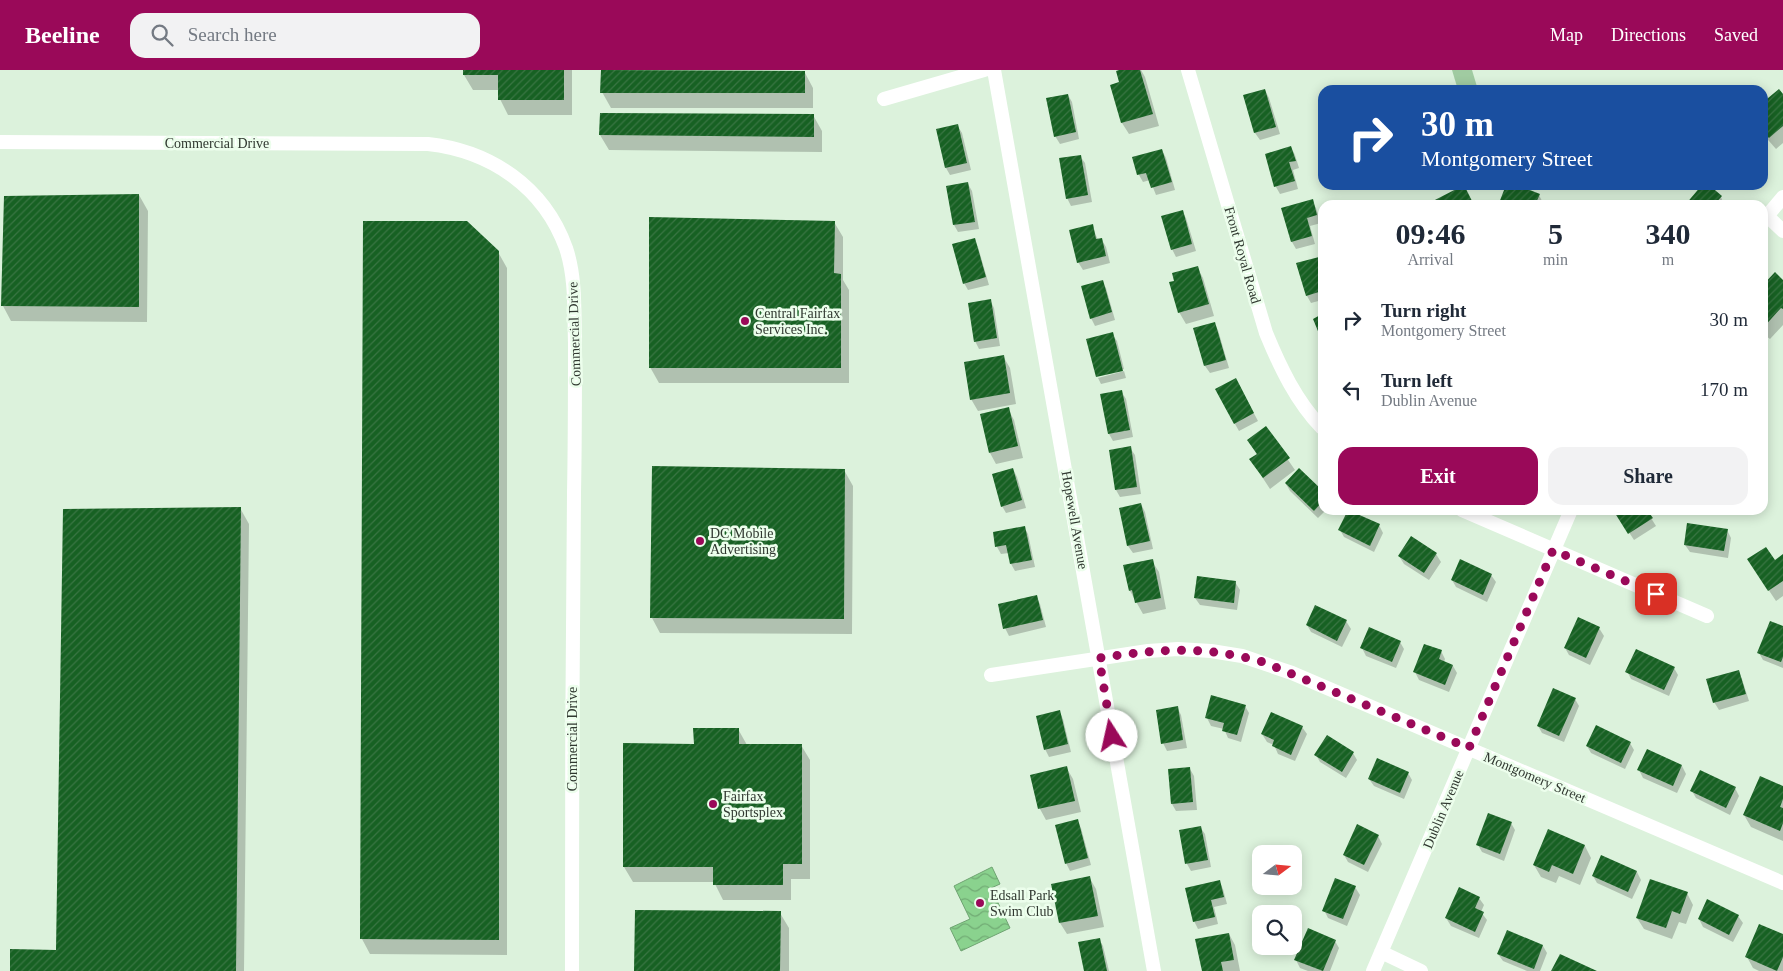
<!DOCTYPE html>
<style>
body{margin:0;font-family:"Times New Roman",serif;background:#f2f2f3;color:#1f2937;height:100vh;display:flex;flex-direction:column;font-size:19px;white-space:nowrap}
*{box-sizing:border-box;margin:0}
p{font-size:16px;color:#747a83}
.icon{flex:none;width:28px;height:28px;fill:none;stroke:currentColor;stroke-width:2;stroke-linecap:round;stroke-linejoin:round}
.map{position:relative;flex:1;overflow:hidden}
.sheet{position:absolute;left:1318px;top:130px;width:450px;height:315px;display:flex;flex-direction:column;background:#fff;border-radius:15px;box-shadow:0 2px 12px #0003}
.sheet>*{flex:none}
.banner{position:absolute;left:1318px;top:15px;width:450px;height:105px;border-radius:15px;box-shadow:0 2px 12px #0003;background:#1a4fa0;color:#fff;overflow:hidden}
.needle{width:32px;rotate:74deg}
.fabs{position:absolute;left:1252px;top:775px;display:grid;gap:10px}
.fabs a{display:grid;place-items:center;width:50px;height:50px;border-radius:10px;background:#fff;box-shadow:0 2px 12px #0003;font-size:25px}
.pin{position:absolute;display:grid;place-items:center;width:42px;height:42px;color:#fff;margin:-21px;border-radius:10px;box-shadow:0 2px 8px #0006}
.me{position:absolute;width:55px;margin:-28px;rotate:350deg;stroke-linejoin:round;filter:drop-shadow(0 0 4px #0008)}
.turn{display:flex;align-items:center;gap:18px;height:105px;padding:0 20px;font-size:22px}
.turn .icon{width:65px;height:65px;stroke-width:2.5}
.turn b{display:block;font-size:35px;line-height:42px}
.eta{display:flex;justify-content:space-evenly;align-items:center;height:85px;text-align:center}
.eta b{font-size:30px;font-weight:600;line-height:35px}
.primary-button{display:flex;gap:10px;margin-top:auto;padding:10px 20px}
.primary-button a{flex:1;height:58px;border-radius:15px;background:#9a0959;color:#fff;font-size:20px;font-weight:600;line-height:58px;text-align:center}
.primary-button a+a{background:#f2f2f3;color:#1f2937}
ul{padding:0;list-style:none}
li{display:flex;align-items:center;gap:15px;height:70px;padding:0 20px}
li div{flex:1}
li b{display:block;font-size:19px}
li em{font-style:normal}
header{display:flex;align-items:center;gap:30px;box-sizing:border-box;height:70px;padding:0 25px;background:#9a0959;color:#fff}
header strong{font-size:24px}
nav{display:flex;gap:28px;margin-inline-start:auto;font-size:18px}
.search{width:350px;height:45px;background:#f2f2f3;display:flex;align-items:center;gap:12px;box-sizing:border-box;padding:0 18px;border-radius:15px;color:#747a83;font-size:19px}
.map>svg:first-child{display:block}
.green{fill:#a0cba1}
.water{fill:url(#water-waves);stroke:#6fa472}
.shadow{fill:#0003}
.building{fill:url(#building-hatch)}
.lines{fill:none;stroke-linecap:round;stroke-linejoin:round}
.minor{stroke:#fff;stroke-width:14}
.route{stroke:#9a0959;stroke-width:9;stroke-dasharray:0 16.2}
.poi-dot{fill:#9a0959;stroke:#ecfeec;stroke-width:2}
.labels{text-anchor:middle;stroke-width:5;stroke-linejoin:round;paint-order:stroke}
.street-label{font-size:14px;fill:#303830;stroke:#ecfeec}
.poi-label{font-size:14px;fill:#303830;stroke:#ecfeec;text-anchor:start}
</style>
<header>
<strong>Beeline</strong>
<div class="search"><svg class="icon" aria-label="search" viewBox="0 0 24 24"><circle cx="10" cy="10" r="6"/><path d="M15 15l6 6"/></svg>Search here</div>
<nav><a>Map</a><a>Directions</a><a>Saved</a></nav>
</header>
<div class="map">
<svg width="1783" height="901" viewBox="0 0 1783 901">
<defs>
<pattern id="water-waves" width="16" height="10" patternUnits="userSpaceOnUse" patternTransform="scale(1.25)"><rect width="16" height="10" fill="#8ad28e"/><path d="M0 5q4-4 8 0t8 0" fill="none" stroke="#71ab74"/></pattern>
<pattern id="building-hatch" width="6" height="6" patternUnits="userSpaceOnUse" patternTransform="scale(1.25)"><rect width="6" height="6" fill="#176123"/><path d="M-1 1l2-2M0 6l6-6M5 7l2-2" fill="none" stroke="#397543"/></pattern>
</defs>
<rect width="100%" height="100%" fill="#dcf2dc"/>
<!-- green -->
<path class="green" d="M1452 0H1472L1478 20H1458Z"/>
<!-- water -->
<path class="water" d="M992 797 1000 814 991 818 1010 858 961 881 950 858 970 849 954 816Z"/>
<!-- shadow -->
<path class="shadow" d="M464 0H572V45H508L500 29V20H473L464 5Z
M1124 0H1141L1145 7 1159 56 1129 64 1122 53 1111 15 1121 13Z
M805 3 813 18V38H611L602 22Z
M1265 20 1269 28 1280 64 1260 70 1255 63 1245 26Z
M1068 25 1072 32 1079 69 1060 74 1055 66Z
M1783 26V73L1776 79 1762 63V35Z
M813 45 822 61V82L609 80 600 65Z
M957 55 962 63 971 100 950 105 946 98Z
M1291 77 1295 85 1299 98 1293 100 1298 119 1280 124 1276 117 1266 84Z
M1162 80 1166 88 1175 120 1156 125 1150 110 1143 112 1139 105 1134 88Z
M1080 86 1085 93 1092 132 1071 136 1067 128Z
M968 114 972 121 979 159 958 162 954 155 947 117Z
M1507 115H1513L1539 125 1543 133 1542 135H1501L1500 133Z
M1703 115H1707L1721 127 1724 135H1687Z
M1728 115H1736L1733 119Z
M139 125 148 141 147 252 11 251 3 236Z
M1312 131 1316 138 1321 153 1310 156 1315 174 1296 179 1292 172 1282 139Z
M1182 141 1186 148 1196 181 1176 187 1172 179Z
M834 152 843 167V210L849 220V313H659L650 297Z
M1092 156 1098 170H1102L1106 177 1110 193 1083 200 1078 192Z
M974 170 978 177 989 215 968 220 964 213Z
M498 182 507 198V885L370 884 362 869Z
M1318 188 1322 195V230L1311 233 1307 226Z
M1197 197 1203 208 1214 246 1186 254 1179 242 1175 211Z
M1102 211 1106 218 1115 250 1095 256 1091 248Z
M1783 212V255L1770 269 1762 263V218Z
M990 230 994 238 1000 276 979 279 975 271Z
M1214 253 1218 260 1229 298 1210 303 1205 296 1195 259Z
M1112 264 1117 271 1124 299 1097 306V307L1088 270Z
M1003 286 1010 298 1016 334 978 341 971 329Z
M1124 301 1126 308 1101 314 1098 308Z
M1240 317 1258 351 1239 361 1235 354Z
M1121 321 1126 329 1133 367 1113 371 1109 364 1102 325Z
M1008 339 1014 350 1023 388 996 394 990 383Z
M1266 358 1295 400 1270 419 1251 390 1257 385 1249 371Z
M1130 378 1135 385 1141 424 1120 427 1116 420 1110 381Z
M654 397 844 400 853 416 852 564 660 563 652 548Z
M1013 399 1017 407 1026 438 1006 443 1002 436Z
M1299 400 1322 422V440H1326L1318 448 1290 421 1286 414Z
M1141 434 1145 442 1153 479 1133 483 1128 476 1120 439Z
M240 438 249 454 244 901H12L57 881Z
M1617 440H1646L1656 456 1634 470 1615 441Z
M1379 455 1383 463 1374 482 1344 467 1340 460Z
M1024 457 1028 464 1035 497 1015 501 1011 494 1009 483 1001 484 997 477 994 463Z
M1727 460 1731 468 1728 488 1690 482 1685 475Z
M1411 468 1436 484 1441 492 1429 510 1404 494 1399 486Z
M1783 486V526L1776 531 1756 501Z
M1152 491 1159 502 1166 539 1143 544 1130 521 1125 496Z
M1491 505 1496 512 1487 532 1456 517 1452 510Z
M1235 512 1240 520 1237 540 1200 535 1195 528Z
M1036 526 1040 534 1046 557 1009 566 1005 558Z
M1316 536 1346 551 1351 559 1342 577 1311 562 1307 555Z
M1579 548 1599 558 1604 566 1590 595 1569 585 1565 578Z
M1783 557V598L1763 590 1759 583Z
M1400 572 1404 579 1396 598 1366 586 1362 578Z
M1441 581 1445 589 1444 592 1453 596 1457 603 1449 622 1419 610 1415 602Z
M1674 598 1678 605 1669 626 1631 609 1627 601Z
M1738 601 1742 609 1749 631 1719 640 1714 632Z
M1575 629 1579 636 1564 672 1542 663 1538 656Z
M1245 636 1249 643 1241 672 1228 668 1224 659 1211 656 1207 648Z
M1177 637 1181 645 1187 678 1167 681 1163 673Z
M1059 641 1063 649 1071 682 1049 687 1045 679Z
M1302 657 1307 664 1295 691 1278 684 1274 675 1267 672 1262 664Z
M738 659 747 675H801L810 690V809H791V830H723L714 812H633L624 797 695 676Z
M1630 673 1634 680 1625 699 1591 683 1587 676Z
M1647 681 1682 696 1686 704 1677 723 1643 708 1639 700Z
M1353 683 1357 690 1346 708 1320 692 1316 685Z
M1066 697 1073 709 1081 742 1046 750 1040 739 1032 706Z
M1190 699 1194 706 1197 740 1176 741 1172 734Z
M1408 703 1412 710 1404 729 1374 716 1369 709Z
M1783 717V771L1751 757 1744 745Z
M1735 718 1739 726 1730 745 1696 728 1692 721Z
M1077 750 1081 758 1091 795 1070 801 1066 793Z
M1511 753 1515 760 1504 791 1482 782 1478 775Z
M1200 757 1205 764 1211 797 1191 801 1187 794 1180 761Z
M1549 761 1585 776 1591 788 1580 815 1559 806 1556 813 1541 807 1534 795Z
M1378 766 1382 774 1368 802 1348 792 1344 785Z
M1602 786 1637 802 1641 810 1632 829 1597 813 1593 806Z
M1089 807 1096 819 1104 857 1067 864 1060 853 1053 815Z
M1219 811 1223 819 1227 834 1214 837 1218 854 1198 859 1194 851Z
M1355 817 1360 825 1347 856 1328 848 1324 840Z
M1687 823 1693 835 1686 854 1679 852 1672 869 1644 859 1637 848Z
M1479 828 1484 835 1481 842 1487 850 1479 868 1451 856 1446 848Z
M780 843 789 858V901H636Z
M1738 846 1743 853 1733 872 1703 857 1699 849Z
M1229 864 1235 875 1240 901H1203Z
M1783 866V901H1759L1753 898 1747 887Z
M1099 869 1103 876 1109 901H1085Z
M1335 871 1339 878 1330 901H1308L1300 898 1296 890Z
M1543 876 1547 883 1540 901H1527L1503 891 1498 884Z"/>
<!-- building -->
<path class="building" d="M463 0H564V30H498V5H463Z
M601 0 805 1V23H600Z
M1119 0H1140L1153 44 1121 53 1110 15 1119 12 1116 1Z
M1265 19 1276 57 1254 63 1243 25Z
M1779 19 1783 24V56L1769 68 1762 61V33Z
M1068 24 1076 62 1054 67 1046 28Z
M600 43 814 44V67L599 65Z
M958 54 967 93 945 98 936 59Z
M1291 76 1296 91 1289 92 1295 111 1274 117 1265 84Z
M1162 79 1172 112 1151 118 1146 103 1137 105 1132 87Z
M1081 85 1088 125 1066 129 1059 88Z
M968 112 975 152 953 155 946 116Z
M1464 115 1474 135H1435L1433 131Z
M1506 115H1517L1540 124 1535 135H1504L1499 133Z
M1702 115H1709L1722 126 1714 135H1685Z
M139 124V237L1 236 4 126Z
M1313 129 1317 145 1307 148 1312 166 1291 172 1281 138Z
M1183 140 1192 174 1171 180 1161 146Z
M649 147 835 151 834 203 841 204V298H649Z
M363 151H467L499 181V870L360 869Z
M1093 154 1096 169 1102 168 1106 186 1077 193 1069 160Z
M975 168 986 207 963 214 952 174Z
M1319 187 1322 199V221L1306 226 1296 193Z
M1198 196 1209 234 1178 243 1169 212 1174 211 1172 203Z
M1775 202 1783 210V239L1781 238 1762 259V216Z
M1103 210 1112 242 1090 249 1081 216Z
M991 229 997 268 974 272 968 233Z
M1322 244V271L1313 249Z
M1215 252 1226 290 1204 296 1193 258Z
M1113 262 1123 301 1096 307 1086 269Z
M1004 285 1010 323 970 330 964 292Z
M1236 308 1254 343 1234 354 1215 319Z
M1122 320 1130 360 1108 364 1100 324Z
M1009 337 1018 376 989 383 980 344Z
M1266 356 1290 388 1263 408 1249 389 1257 384 1247 370Z
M1131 376 1137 417 1115 420 1109 380Z
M652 396 845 399 844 549 650 548Z
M1013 398 1022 430 1001 437 992 404Z
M1299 398 1322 420V432L1314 441 1285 413Z
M1141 433 1150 471 1127 476 1119 438Z
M241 437 236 901H10V879L56 880 63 439Z
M1348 440 1380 454 1370 476 1338 460Z
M1613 440H1647L1653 448 1628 464Z
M1687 453 1728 459 1724 481 1684 475Z
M1025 456 1032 490 1010 494 1006 475 995 477 993 462Z
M1411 466 1437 483 1424 503 1398 486Z
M1766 477 1775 490 1783 484V511L1768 521 1747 489Z
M1153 489 1161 528 1135 533 1132 520 1129 521 1123 495Z
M1460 489 1492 504 1483 525 1451 510Z
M1197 506 1236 511 1234 533 1194 528Z
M1037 525 1043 550 1003 559 998 534Z
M1315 535 1347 550 1337 571 1306 555Z
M1578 547 1600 557 1586 588 1564 578Z
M1770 551 1783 556V587L1781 592 1757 583Z
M1369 557 1401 571 1392 592 1360 578Z
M1424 574 1442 580 1439 589 1453 595 1445 615 1413 602Z
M1636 579 1675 597 1664 620 1625 602Z
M1739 600 1746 624 1713 633 1706 609Z
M1553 618 1576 628 1559 666 1537 656Z
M1211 625 1246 635 1237 665 1222 661 1224 653 1205 648Z
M1178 636 1183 670 1161 674 1156 640Z
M1060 640 1068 674 1044 680 1036 646Z
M1271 642 1303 656 1291 685 1272 676 1274 670 1261 664Z
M1596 655 1631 672 1621 693 1586 676Z
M693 658H739V674H802V794H783V815H713V797H623V673L694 674Z
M1327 665 1354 682 1342 702 1314 685Z
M1647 679 1682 695 1673 716 1637 700Z
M1377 688 1409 702 1400 723 1368 709Z
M1067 696 1075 731 1038 739 1030 705Z
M1190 697 1193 732 1171 734 1168 699Z
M1700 700 1736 717 1726 738 1690 721Z
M1760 706 1783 716V729L1780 737 1783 738V753L1780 761 1743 745Z
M1488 743 1512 752 1500 784 1476 775Z
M1078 749 1088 788 1065 794 1055 755Z
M1357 754 1379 765 1364 795 1343 785Z
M1201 756 1208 790 1185 794 1179 760Z
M1548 759 1585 775 1573 804 1552 795 1549 802 1533 795Z
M1601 785 1637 801 1628 822 1592 806Z
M1090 806 1098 846 1059 853 1051 814Z
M1335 808 1356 816 1343 849 1322 841Z
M1650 809 1688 822 1680 844 1672 841 1666 858 1636 848Z
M1220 810 1224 827 1211 830 1215 847 1193 852 1185 818Z
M1459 817 1480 827 1475 838 1484 842 1475 862 1445 848Z
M1707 829 1739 845 1729 865 1698 849Z
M635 840 781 841 780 901H634Z
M1759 854 1783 864V887L1777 901 1745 887Z
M1308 858 1336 870 1323 901 1294 890Z
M1507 860 1543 875 1534 899 1497 884Z
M1229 863 1234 890 1221 892 1223 901H1202L1195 869Z
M1100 868 1107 901H1084L1078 872Z
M1560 884 1597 901H1551Z"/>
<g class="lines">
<!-- minor -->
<path class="minor" d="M994 0 1154 901
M1188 0 1266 263C1280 297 1296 331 1322 358
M884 29 984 0
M0 72 428 74C491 81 544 117 566 178 576 208 574 241 575 273 575 323 575 373 574 423 572 582 572 742 572 901
M1767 146 1783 161
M1762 152 1783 127
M1462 440 1707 546
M991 605 1148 581 1178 579 1211 581 1242 586 1292 603 1783 813
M1381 882 1421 901
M1373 901 1571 440"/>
</g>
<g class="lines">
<!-- route -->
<path class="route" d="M1112 666 1099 588C1160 579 1202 575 1263 592L1469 678 1553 480 1656 524"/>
</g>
<!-- markers -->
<g class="poi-dot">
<circle cx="745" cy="251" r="5"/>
<circle cx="700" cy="471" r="5"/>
<circle cx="713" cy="734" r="5"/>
<circle cx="980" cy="833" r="5"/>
</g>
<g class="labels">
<!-- street labels -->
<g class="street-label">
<text x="217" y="78">Commercial Drive</text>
<text transform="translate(1243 185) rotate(74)" y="5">Front Royal Road</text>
<text transform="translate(574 264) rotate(-92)" y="5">Commercial Drive</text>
<text transform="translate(1075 450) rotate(80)" y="5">Hopewell Avenue</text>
<text transform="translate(572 669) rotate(-90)" y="5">Commercial Drive</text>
<text transform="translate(1535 707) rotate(23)" y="5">Montgomery Street</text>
<text transform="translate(1443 739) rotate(-67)" y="5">Dublin Avenue</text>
</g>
<!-- poi labels -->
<g class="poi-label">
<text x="755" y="248">Central Fairfax<tspan x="755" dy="16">Services Inc.</tspan></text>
<text x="710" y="468">DC Mobile<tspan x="710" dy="16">Advertising</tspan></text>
<text x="723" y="731">Fairfax<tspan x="723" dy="16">Sportsplex</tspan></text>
<text x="990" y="830">Edsall Park<tspan x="990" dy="16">Swim Club</tspan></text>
</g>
</g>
</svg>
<div class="fabs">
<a><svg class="needle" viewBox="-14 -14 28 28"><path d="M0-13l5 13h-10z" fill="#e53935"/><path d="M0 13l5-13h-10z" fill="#747a83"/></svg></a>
<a><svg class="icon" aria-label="search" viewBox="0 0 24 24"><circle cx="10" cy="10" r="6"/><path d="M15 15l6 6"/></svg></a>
</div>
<div class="pin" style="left:1656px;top:524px;background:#d93025"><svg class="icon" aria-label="arrive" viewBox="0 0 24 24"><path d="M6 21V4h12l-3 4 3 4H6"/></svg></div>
<svg class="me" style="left:1112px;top:666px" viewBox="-20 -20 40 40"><circle r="19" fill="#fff"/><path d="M0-13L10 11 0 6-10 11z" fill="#9a0959"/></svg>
<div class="banner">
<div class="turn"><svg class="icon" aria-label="right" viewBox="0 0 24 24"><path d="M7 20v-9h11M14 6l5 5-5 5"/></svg><div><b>30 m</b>Montgomery Street</div></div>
</div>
<section class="sheet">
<div class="eta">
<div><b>09:46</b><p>Arrival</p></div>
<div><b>5</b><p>min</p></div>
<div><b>340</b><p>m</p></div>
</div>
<ul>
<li><svg class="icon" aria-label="right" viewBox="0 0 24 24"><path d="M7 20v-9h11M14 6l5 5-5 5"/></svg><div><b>Turn right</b><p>Montgomery Street</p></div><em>30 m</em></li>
<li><svg class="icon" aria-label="left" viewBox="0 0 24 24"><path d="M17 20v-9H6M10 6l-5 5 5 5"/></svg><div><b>Turn left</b><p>Dublin Avenue</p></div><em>170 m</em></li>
</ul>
<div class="primary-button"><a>Exit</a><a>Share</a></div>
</section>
</div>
